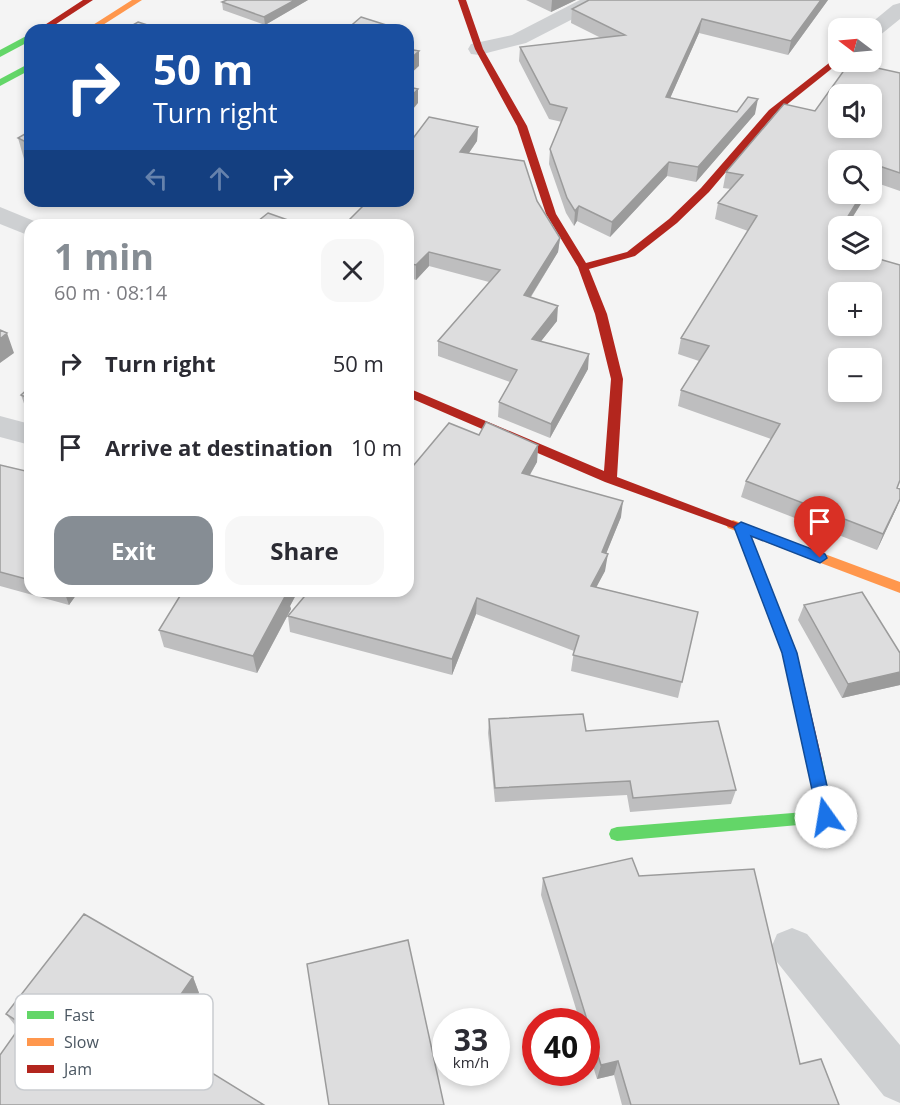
<!DOCTYPE html>
<meta charset="utf-8">
<style>
body{margin:0;font-family:"Open Sans",sans-serif;background:#f7f7f7;color:#2b2b33;height:100vh;display:flex;flex-direction:column;font-size:22px;white-space:nowrap}
*{box-sizing:border-box;margin:0}
p{font-size:20px;color:#7c7c81}
.icon{flex:none;width:33px;height:33px;fill:none;stroke:currentColor;stroke-width:2;stroke-linecap:round;stroke-linejoin:round}
.map{position:relative;flex:1;overflow:hidden}
.panel{position:absolute;left:24px;top:219px;width:390px;height:378px;display:flex;flex-direction:column;background:#fff;border-radius:18px;box-shadow:0 3px 9px #0003}
.panel>*{flex:none}
.hud{position:absolute;left:24px;top:24px;width:390px;height:183px;border-radius:18px;box-shadow:0 3px 9px #0003;background:#1a4fa0;color:#fff;overflow:hidden}
.needle{width:39px;rotate:286deg}
.buttons{position:absolute;left:828px;top:18px;display:grid;gap:12px}
.buttons a{display:grid;place-items:center;width:54px;height:54px;border-radius:12px;background:#fff;box-shadow:0 3px 9px #0003;font-size:30px}
.speed{position:absolute;left:432px;top:1008px;display:flex;gap:12px;font-size:30px;font-weight:700;text-align:center}
.speed>*{display:grid;place-content:center;width:78px;height:78px;border-radius:50%;background:#fff;box-shadow:0 3px 9px #0003;line-height:1}
.speed small{font-size:15px;font-weight:400}
.speed .limit{border:9px solid #d22;background:#fff;color:#111}
.pin{position:absolute;display:grid;place-items:center;width:51px;height:51px;color:#fff;margin:-62px -26px;border-radius:50% 50% 50% 0;rotate:-45deg;box-shadow:0 0 6px #0007}
.pin .icon{rotate:45deg}
.me{position:absolute;width:66px;margin:-33px;rotate:347deg;stroke-linejoin:round;filter:drop-shadow(0 0 4px #0008)}
.turn{display:flex;align-items:center;gap:21px;height:126px;padding:0 30px;font-size:27px}
.turn .icon{width:78px;height:78px;stroke-width:2.5}
.turn b{display:block;font-size:42px;line-height:51px}
.lanes{display:flex;align-items:center;height:57px;padding:0 30px;background:#0003;justify-content:center;gap:30px;direction:ltr}
.lanes .off{opacity:.35}
.round{display:grid;place-items:center;flex:none;width:63px;height:63px;border-radius:18px;background:#f7f7f7}
.head{display:flex;align-items:center;justify-content:space-between;height:102px;padding:0 30px}
h1{font-size:36px;font-weight:700;line-height:45px;color:#868d94}
.action{display:flex;gap:12px;margin-top:auto;padding:12px 30px}
.action a{flex:1;height:69px;border-radius:18px;background:#868d94;color:#fff;font-size:24px;font-weight:700;line-height:69px;text-align:center}
.action a+a{background:#f7f7f7;color:#2b2b33}
ul{padding:0;list-style:none}
li{display:flex;align-items:center;gap:18px;height:84px;padding:0 30px}
li div{flex:1}
li b{display:block;font-size:22px}
li em{font-style:normal}
.map>svg:first-child{display:block}
.lines{fill:none;stroke-linecap:round;stroke-linejoin:round}
.street{fill:#ced0d2;fill-rule:evenodd}
.fast{fill:#63d668;fill-rule:evenodd}
.slow{fill:#ff974d;fill-rule:evenodd}
.jam{fill:#b3261e;fill-rule:evenodd}
.wall{fill:#bebebf}
.shaded-wall{fill:#9b9b9b}
.building{fill:#ddddde;stroke:#9b9b9b;stroke-width:1.5;fill-rule:evenodd}
.route{fill:#1a73e8;stroke:#114b97;stroke-width:1.5}
.key{fill:#fff;stroke:#c9ccd0;stroke-width:1.5}
.key-label{font-size:16px;fill:#4a5661}
</style>
<div class="map">
<svg width="900" height="1105" viewBox="0 0 900 1105">
<rect width="100%" height="100%" fill="#f4f4f4"/>
<g class="lines">
<!-- street -->
<path class="street" d="M580 0H605L602 4 526 43 479 55 471 54 468 49 471 44 512 35Z
M900 3V19L879 36 872 38V28H865L893 5Z
M0 207 39 223 41 225H30V236L0 224Z
M0 416 30 424V445L0 437Z
M792 928 807 934 900 1045V1103L884 1096 777 962 771 948 777 934Z"/>
<!-- fast -->
<path class="fast" d="M30 34V41L0 57V50Z
M30 63V70L0 86V79Z
M814 753 819 755 822 760 834 817 832 822 617 841 611 839 609 834 611 829 617 827 817 811 806 760 809 755Z"/>
<!-- slow -->
<path class="slow" d="M132 0H142L95 30H85Z
M733 520 900 582V593L728 528 726 525Z"/>
<!-- jam -->
<path class="jam" d="M83 0H93L47 30H37Z
M458 0H466L483 49 527 126 556 214 586 263 627 252 669 219 701 188 769 110 838 56V62H840L775 114 709 192 677 223 635 256 589 269 607 314 623 379 617 477 738 523 746 524 797 653 822 760 819 765 814 767 809 765 806 760 783 653 735 529 605 482 408 397V388L604 471 611 379 595 314 578 267 546 214 517 126 475 49Z"/>
</g>
<!-- wall -->
<path class="wall" d="M227 0H308L265 25 223 10 222 2Z
M526 0H576L551 12Z
M828 0 788 55 699 33 670 98 737 112 755 114 696 182 667 176 610 237 577 221 574 226 566 213 549 164 550 149 562 122 549 119 519 61 520 47 601 38 571 23 572 9Z
M900 73V191L874 182 838 194H867L834 247 897 488V507L877 550 741 497 746 481 771 439 678 406 681 390 699 361 678 354 681 338 748 231 715 219 718 203 731 189 723 188 726 172 815 111Z
M478 127 477 141 469 153 537 201 560 238 558 252 531 297 557 321 540 342 588 369 550 438 498 417 499 402 510 382 438 356V341L489 282 429 266 416 280 408 277V225Z
M30 131V162L24 159 18 138Z
M30 387V413L27 412 21 395Z
M479 435 538 445 537 462 530 475 621 517 606 553 605 571 596 587 698 612 678 698 571 671 574 651 476 614 452 675 290 632 288 616Z
M0 465 30 472V591H79L69 605 0 586Z
M183 591H298L290 606 291 609 257 673 164 647 159 630Z
M804 605 900 672V685L842 698 798 620Z
M489 719 586 731 736 790 731 804 630 812 627 795 495 802 488 733Z
M543 878 800 1064 839 1105H622L614 1075 597 1079 586 1044V1022H580L541 895Z
M193 977 199 993 164 1044 18 1029 6 1014Z"/>
<!-- shaded-wall -->
<path class="shaded-wall" d="M295 0H308L265 25 264 17Z
M552 0H576L551 12Z
M821 0H828L788 55 791 41Z
M702 19 699 33 664 112 666 97Z
M419 51V66L408 76V61Z
M418 89V103L408 115V100Z
M758 99 755 114 696 182 698 167Z
M478 127 477 141 460 166V152Z
M669 162 667 176 610 237 612 222Z
M879 166 874 182 872 186V178Z
M862 194H867L847 226H842Z
M579 206 577 221 574 226 575 211Z
M838 231V240L825 262 830 246Z
M560 238 558 252 523 309 524 295Z
M429 252V266L416 280V265Z
M558 306 557 321 531 354 532 339Z
M7 333 14 353 0 363V339Z
M589 354 588 369 550 438 551 424Z
M538 445 537 462 521 490 522 473Z
M900 499 897 507 877 550 883 534Z
M623 501 621 517 600 569 602 552Z
M608 554 605 571 588 603 591 586Z
M64 591H79L69 605Z
M286 591H298L290 606 291 609 257 673 253 656Z
M477 598 476 614 452 675V659Z
M900 672V685L842 698 848 684Z
M193 977 199 993 159 1051 152 1036Z
M618 1061 614 1075 597 1079 601 1065Z"/>
<!-- building -->
<path class="building" d="M227 0H295L264 17 222 2Z
M589 0H821L791 41 702 19 666 97 737 112 748 97 758 99 698 167 669 162 612 222 579 206 575 211 567 198 550 149 567 108 550 104 520 47 625 35 572 9Z
M361 17 402 30H346Z
M138 22 163 30H124Z
M408 49 419 51 408 61Z
M850 62 900 73V173L879 166 872 178V160H838V194H862L842 226H838V231L830 246 838 248V260H872V257L900 265V480L897 488 900 489V499L883 534 746 481 780 424 681 390 709 346 681 338 757 216 718 203 743 175 726 172 784 104 815 111ZM838 94H872V128H838ZM838 292H872V326H838ZM838 358H872V392H838Z
M408 87 418 89 408 100Z
M429 117 478 127 460 152 524 161 537 201 560 238 524 295 558 306 532 339 589 354 551 424 499 402 517 370 438 341 500 270 429 252 416 265 408 263V225H344L368 201H408V145Z
M30 131V144L18 138Z
M268 213 302 225H253Z
M315 221 328 225H310Z
M0 330 7 333 0 339Z
M30 387V399L21 395Z
M486 422 538 445 522 473 623 501 602 552 608 554 591 586 698 612 682 682 573 655 579 636 477 598 452 659 288 616 309 591H408V472L449 423 479 435Z
M0 465 30 472V580L0 572Z
M183 591H288L253 656 159 630Z
M862 592 900 653V672L848 684 804 605Z
M583 714 586 731 718 721 736 790 633 798 630 781 495 788 489 719Z
M632 858 639 876 754 869 800 1064 821 1059 839 1105H631L618 1061 601 1065 543 878Z
M84 914 193 977 152 1036 264 1105H0V1055L22 1024 6 1014Z
M408 940 444 1105H329L307 964Z"/>
<!-- route -->
<path class="route" d="M741 522 825 554 827 558 820 563 751 536 797 653 834 817 832 822 826 824 821 822 818 817 782 653 734 527Z"/>
<!-- legend -->
<rect x="15" y="994" width="198" height="96" rx="9" class="key"/>
<rect x="27" y="1011" width="27" height="8" fill="#63d668"/>
<rect x="27" y="1038" width="27" height="8" fill="#ff974d"/>
<rect x="27" y="1065" width="27" height="8" fill="#b3261e"/>
<g class="key-label">
<text x="64" y="1021">Fast</text>
<text x="64" y="1048">Slow</text>
<text x="64" y="1075">Jam</text>
</g>
</svg>
<div class="buttons">
<a><svg class="needle" viewBox="-14 -14 28 28"><path d="M0-13l5 13h-10z" fill="#e53935"/><path d="M0 13l5-13h-10z" fill="#7c7c81"/></svg></a>
<a><svg class="icon" aria-label="sound" viewBox="0 0 24 24"><path d="M4 9h4l5-4v14l-5-4H4zM17 9q2 3 0 6"/></svg></a>
<a><svg class="icon" aria-label="search" viewBox="0 0 24 24"><circle cx="10" cy="10" r="6"/><path d="M15 15l6 6"/></svg></a>
<a><svg class="icon" aria-label="layers" viewBox="0 0 24 24"><path d="M12 4l9 5-9 5-9-5zM3 14l9 5 9-5"/></svg></a>
<a>+</a>
<a>−</a>
</div>
<div class="speed"><div>33<small>km/h</small></div><div class="limit">40</div></div>
<div class="pin" style="left:820px;top:558px;background:#d93025"><svg class="icon" aria-label="arrive" viewBox="0 0 24 24"><path d="M6 21V4h12l-3 4 3 4H6"/></svg></div>
<svg class="me" style="left:826px;top:817px" viewBox="-20 -20 40 40"><circle r="19" fill="#fff"/><path d="M0-13L10 11 0 6-10 11z" fill="#1a73e8"/></svg>
<div class="hud">
<div class="turn"><svg class="icon" aria-label="right" viewBox="0 0 24 24"><path d="M7 20v-9h11M14 6l5 5-5 5"/></svg><div><b>50 m</b>Turn right</div></div>
<div class="lanes"><svg class="icon off" aria-label="left" viewBox="0 0 24 24"><path d="M17 20v-9H6M10 6l-5 5 5 5"/></svg><svg class="icon off" aria-label="ahead" viewBox="0 0 24 24"><path d="M12 20V5M6 11l6-6 6 6"/></svg><svg class="icon" aria-label="right" viewBox="0 0 24 24"><path d="M7 20v-9h11M14 6l5 5-5 5"/></svg></div>
</div>
<section class="panel">
<div class="head"><div><h1>1 min</h1><p>60 m · 08:14</p></div><a class="round"><svg class="icon" aria-label="close" viewBox="0 0 24 24"><path d="M6 6l12 12M18 6L6 18"/></svg></a></div>
<ul>
<li><svg class="icon" aria-label="right" viewBox="0 0 24 24"><path d="M7 20v-9h11M14 6l5 5-5 5"/></svg><div><b>Turn right</b></div><em>50 m</em></li>
<li><svg class="icon" aria-label="arrive" viewBox="0 0 24 24"><path d="M6 21V4h12l-3 4 3 4H6"/></svg><div><b>Arrive at destination</b></div><em>10 m</em></li>
</ul>
<div class="action"><a>Exit</a><a>Share</a></div>
</section>
</div>
